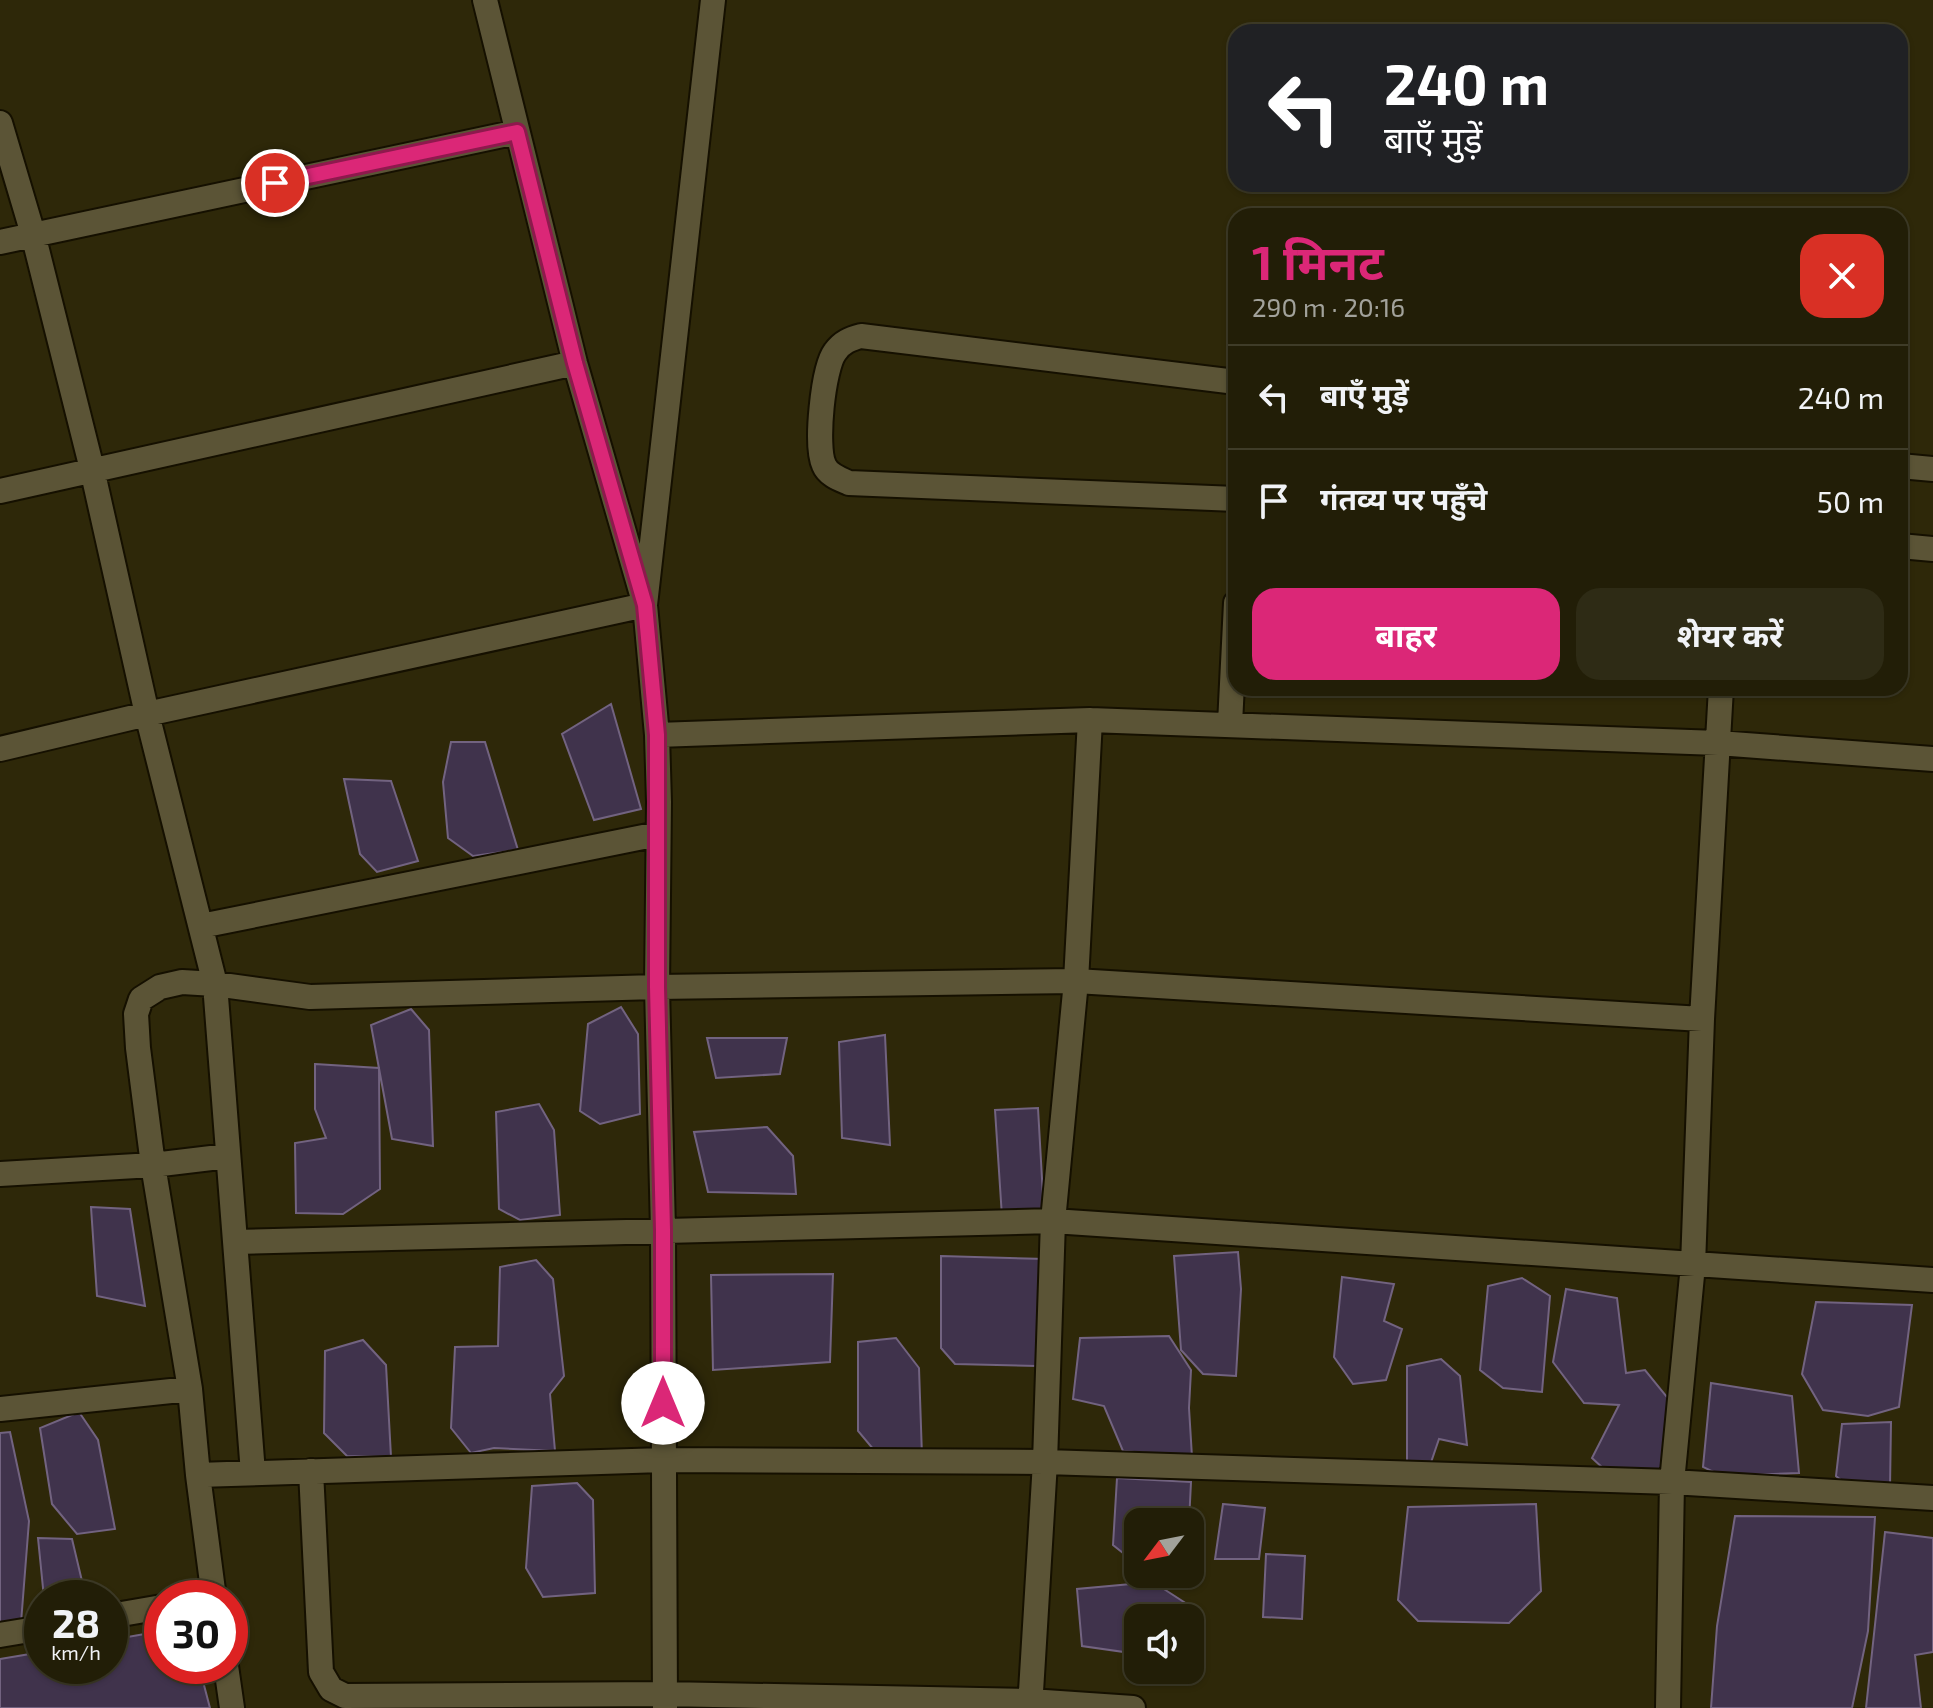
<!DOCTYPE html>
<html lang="hi">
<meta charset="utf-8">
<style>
body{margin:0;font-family:"Exo 2","Noto Sans Devanagari",sans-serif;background:#2e2b15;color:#f1f3f6;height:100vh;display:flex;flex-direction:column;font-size:30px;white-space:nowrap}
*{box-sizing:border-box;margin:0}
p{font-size:26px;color:#a2a29b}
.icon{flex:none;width:44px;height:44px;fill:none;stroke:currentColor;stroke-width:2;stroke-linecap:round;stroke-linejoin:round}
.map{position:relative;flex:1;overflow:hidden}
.drawer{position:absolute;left:1228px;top:208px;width:680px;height:488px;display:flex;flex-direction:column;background:#221e07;border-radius:24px;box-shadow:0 2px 6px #0004,0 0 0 2px #3f3c28}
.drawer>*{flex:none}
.top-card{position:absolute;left:1228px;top:24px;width:680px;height:168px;border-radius:24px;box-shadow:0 2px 6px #0004,0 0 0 2px #3f3c28;background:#202124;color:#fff;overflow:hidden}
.needle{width:52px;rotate:238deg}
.controls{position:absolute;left:1124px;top:1508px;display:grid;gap:16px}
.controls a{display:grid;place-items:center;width:80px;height:80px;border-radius:16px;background:#221e07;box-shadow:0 2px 6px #0004,0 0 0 2px #3f3c28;font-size:40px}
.speed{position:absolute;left:24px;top:1580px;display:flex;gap:16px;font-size:40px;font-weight:700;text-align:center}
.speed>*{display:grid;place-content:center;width:104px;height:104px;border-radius:50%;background:#221e07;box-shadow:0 2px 6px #0004,0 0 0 2px #3f3c28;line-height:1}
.speed small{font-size:20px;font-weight:400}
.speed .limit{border:12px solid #d22;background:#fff;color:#111}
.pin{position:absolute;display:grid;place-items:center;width:68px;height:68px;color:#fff;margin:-34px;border:4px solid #fff;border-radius:50%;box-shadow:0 2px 8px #0007}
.me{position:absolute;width:88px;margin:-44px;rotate:0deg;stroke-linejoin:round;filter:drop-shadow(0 0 6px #0008)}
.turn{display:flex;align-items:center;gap:28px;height:168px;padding:0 24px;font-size:36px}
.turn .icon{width:104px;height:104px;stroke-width:2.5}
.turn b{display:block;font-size:56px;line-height:68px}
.round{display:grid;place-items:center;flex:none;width:84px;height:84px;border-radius:24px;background:#2e2b15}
.summary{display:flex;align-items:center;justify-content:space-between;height:136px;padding:0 24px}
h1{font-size:48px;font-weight:700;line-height:60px;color:#db2777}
.button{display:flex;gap:16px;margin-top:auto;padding:16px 24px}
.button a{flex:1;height:92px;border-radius:24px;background:#db2777;color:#fff;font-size:32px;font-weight:700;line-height:92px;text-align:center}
.button a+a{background:#2e2b15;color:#f1f3f6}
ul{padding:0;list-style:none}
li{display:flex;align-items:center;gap:24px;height:104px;padding:0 24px;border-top:2px solid #3f3c28}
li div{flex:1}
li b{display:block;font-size:30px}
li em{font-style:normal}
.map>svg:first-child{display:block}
.building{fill:#40334c;stroke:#726380;stroke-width:2}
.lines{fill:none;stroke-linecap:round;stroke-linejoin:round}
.street-casing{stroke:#151000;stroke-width:28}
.street{stroke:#5b5436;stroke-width:24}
.route-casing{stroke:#8e194d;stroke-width:20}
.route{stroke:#db2777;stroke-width:14}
</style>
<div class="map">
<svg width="1933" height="1708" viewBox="0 0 1933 1708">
<rect width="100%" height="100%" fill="#2e2809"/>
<!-- building -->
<path class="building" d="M611 704 641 809 594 820 562 734Z
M451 742H485L518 850 473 856 448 838 443 782Z
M344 779 391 781 418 861 377 872 360 854Z
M621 1007 638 1034 640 1114 600 1124 580 1111 588 1024Z
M411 1009 429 1030 433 1146 392 1139 371 1025Z
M885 1035 890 1145 842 1138 839 1042Z
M707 1038H787L780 1074 716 1078Z
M315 1064 379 1068 380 1189 343 1214 296 1213 295 1143 326 1138 315 1109Z
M539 1104 554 1130 560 1215 520 1220 499 1209 496 1112Z
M1038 1108 1044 1214 1002 1217 995 1110Z
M767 1127 793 1156 796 1194 708 1192 694 1132Z
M91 1207 130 1209 145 1306 97 1296Z
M1238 1252 1241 1289 1236 1376 1203 1374 1181 1350 1174 1256Z
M941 1256 1046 1259 1037 1366 955 1364 941 1348Z
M536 1260 553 1279 564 1376 550 1394 555 1451 494 1448 471 1453 451 1428 455 1347 498 1346 500 1267Z
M833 1274 830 1362 713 1370 711 1275Z
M1342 1277 1394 1284 1384 1321 1402 1329 1386 1380 1353 1384 1334 1357Z
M1522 1278 1550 1296 1542 1392 1503 1388 1480 1370 1488 1286Z
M1566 1289 1617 1298 1626 1373 1645 1370 1667 1397 1668 1480 1617 1481 1592 1458 1619 1405 1584 1403 1553 1362Z
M1816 1302 1912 1305 1899 1407 1868 1416 1823 1410 1802 1374Z
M1169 1336 1191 1370 1189 1408 1192 1457 1123 1451 1104 1406 1073 1399 1080 1338Z
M896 1338 919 1368 922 1456H879L858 1431V1342Z
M363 1340 386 1365 391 1457 347 1456 324 1433 325 1351Z
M1441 1359 1460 1376 1467 1445 1439 1439 1427 1474 1407 1463V1366Z
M1711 1383 1792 1396 1799 1473 1722 1476 1703 1467Z
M79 1412 98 1440 115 1529 77 1534 52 1504 40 1428Z
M1891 1422 1890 1487 1848 1486 1836 1476 1842 1424Z
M10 1432 29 1521 21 1623 0 1627V1433Z
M1117 1478 1191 1482 1189 1522H1138V1565L1113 1545Z
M577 1483 593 1500 595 1593 543 1597 526 1568 532 1486Z
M1223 1504 1265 1508 1259 1559H1215Z
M1536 1504 1541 1591 1509 1623 1418 1621 1398 1600 1408 1507Z
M1735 1516 1875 1517 1868 1631 1852 1708H1711L1717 1626Z
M1885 1532 1933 1538V1652L1915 1655 1921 1708H1866Z
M38 1538 72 1539 86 1598H44Z
M1266 1554 1305 1556 1302 1619 1263 1617Z
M1153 1582 1190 1606 1188 1618H1138V1654L1082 1646 1077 1589Z
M162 1631V1666H199L210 1708H0V1659L42 1652V1666H110V1640Z"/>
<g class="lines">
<!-- street casing -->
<g class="street-casing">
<path id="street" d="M485 0 575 363 645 605 657 735 659 802 657 987 663 1230 665 1708
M0 123 33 234 92 469 147 714 215 984 253 1473
M0 242 517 132
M1236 382 861 336C850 339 842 342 835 352 823 368 815 446 824 465 828 475 840 479 849 483L1236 499
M1900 466 1933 469
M0 491 575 363
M1900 546 1933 549
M1230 724 1236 603
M657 735 1090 720 1718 743 1933 759
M0 749 147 714 645 605 713 0
M201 926 658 834
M0 1174 153 1165 228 1156
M235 1242 1053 1221 1933 1280
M0 1409 190 1389
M311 1471 321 1672 331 1689 345 1696 664 1694 1030 1701 1133 1708
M198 1475 663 1460 1045 1462 1672 1482 1933 1498
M214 1598 198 1475 190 1389 153 1165 138 1048 136 1014 141 999 160 987 182 982 215 984 310 997 657 987 1076 981 1702 1019
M110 1616 162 1607
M0 1635 42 1628
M226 1666 232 1708
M1030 1708 1045 1462 1053 1221 1076 981 1090 720
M1668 1708 1672 1482 1693 1265 1702 1019 1721 688"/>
</g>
<!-- street -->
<use href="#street" class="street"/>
</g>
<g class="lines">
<!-- route casing -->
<g class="route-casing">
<path id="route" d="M275 183 517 132 575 363 645 605 657 735V987L663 1230V1403"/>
</g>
<!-- route -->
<use href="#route" class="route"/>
</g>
</svg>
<div class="controls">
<a><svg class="needle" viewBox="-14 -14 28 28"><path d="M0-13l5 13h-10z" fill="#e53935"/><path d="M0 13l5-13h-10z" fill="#a2a29b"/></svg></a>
<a><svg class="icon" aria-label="sound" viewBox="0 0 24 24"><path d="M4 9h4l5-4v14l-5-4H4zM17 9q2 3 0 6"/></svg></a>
</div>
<div class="speed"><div>28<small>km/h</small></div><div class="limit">30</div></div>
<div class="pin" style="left:275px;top:183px;background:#d93025"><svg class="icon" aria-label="arrive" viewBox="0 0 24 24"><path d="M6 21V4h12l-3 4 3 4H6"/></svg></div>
<svg class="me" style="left:663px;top:1403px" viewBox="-20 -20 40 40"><circle r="19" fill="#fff"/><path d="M0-13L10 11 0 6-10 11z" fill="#db2777"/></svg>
<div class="top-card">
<div class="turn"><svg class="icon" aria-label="left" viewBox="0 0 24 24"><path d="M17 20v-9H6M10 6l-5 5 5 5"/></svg><div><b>240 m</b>बाएँ मुड़ें</div></div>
</div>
<section class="drawer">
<div class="summary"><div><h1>1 मिनट</h1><p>290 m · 20:16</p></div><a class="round" style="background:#d93025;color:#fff"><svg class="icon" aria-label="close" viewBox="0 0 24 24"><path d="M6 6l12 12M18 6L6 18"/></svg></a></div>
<ul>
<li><svg class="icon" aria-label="left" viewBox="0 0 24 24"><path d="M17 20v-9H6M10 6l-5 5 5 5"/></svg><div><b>बाएँ मुड़ें</b></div><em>240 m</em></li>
<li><svg class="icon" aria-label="arrive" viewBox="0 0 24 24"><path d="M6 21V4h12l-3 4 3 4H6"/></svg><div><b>गंतव्य पर पहुँचे</b></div><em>50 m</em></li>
</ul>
<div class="button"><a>बाहर</a><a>शेयर करें</a></div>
</section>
</div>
